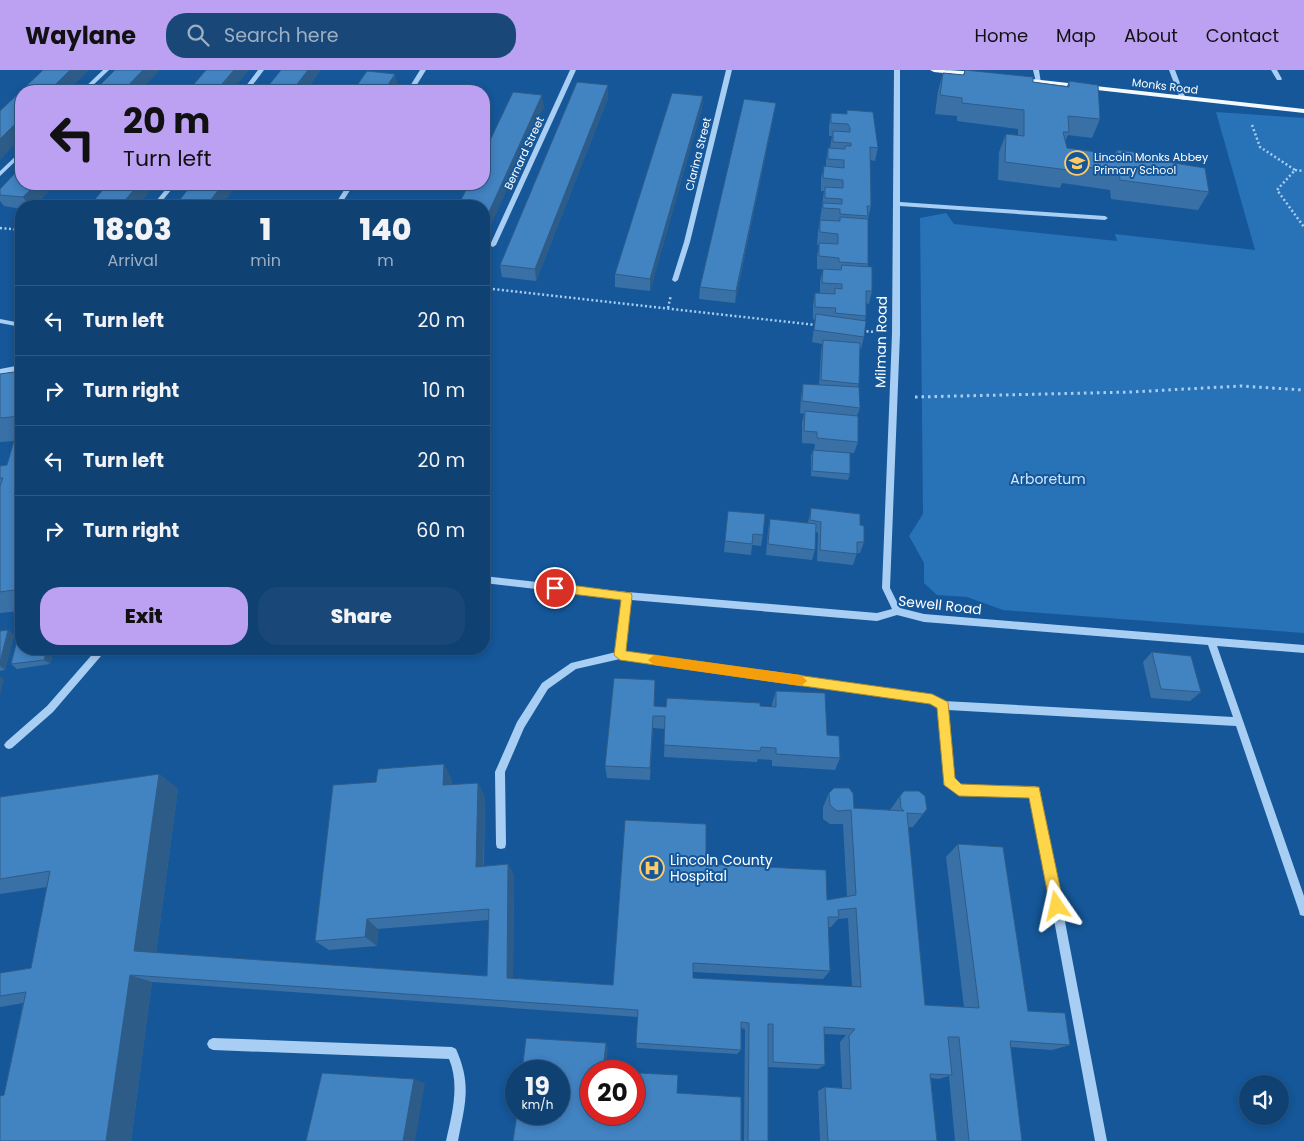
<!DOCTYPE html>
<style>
body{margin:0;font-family:Poppins,sans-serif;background:#194878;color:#f1f3f6;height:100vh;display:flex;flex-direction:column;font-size:19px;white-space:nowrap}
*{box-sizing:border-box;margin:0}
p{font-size:16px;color:#9cafc4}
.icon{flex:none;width:28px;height:28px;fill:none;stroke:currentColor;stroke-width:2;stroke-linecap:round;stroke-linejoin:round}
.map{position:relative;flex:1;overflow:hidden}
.sheet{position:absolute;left:15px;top:130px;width:475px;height:455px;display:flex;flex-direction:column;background:#104173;border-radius:20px;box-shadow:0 2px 8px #0003,0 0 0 1px #305a85}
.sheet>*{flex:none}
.hud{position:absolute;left:15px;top:15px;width:475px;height:105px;border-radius:20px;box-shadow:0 2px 8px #0003,0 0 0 1px #305a85;background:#bca0f2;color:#111;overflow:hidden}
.controls{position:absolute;left:1239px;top:1005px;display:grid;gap:10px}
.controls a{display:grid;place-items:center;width:50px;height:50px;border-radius:50%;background:#104173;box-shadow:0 2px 8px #0003,0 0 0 1px #305a85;font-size:25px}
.speed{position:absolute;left:505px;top:990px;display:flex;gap:10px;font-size:25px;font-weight:700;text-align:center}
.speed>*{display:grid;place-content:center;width:65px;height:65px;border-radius:50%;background:#104173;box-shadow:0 2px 8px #0003,0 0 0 1px #305a85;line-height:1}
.speed small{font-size:12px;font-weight:400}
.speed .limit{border:8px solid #d22;background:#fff;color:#111}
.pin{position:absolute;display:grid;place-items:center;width:42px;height:42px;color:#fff;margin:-21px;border:2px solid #fff;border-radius:50%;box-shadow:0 1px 5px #0007}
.me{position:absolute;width:55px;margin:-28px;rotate:349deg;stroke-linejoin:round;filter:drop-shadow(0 0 4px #0008)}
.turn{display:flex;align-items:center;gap:18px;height:105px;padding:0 25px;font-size:22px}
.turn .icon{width:65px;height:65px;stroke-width:2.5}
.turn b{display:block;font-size:35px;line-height:42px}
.eta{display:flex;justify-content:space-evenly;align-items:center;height:85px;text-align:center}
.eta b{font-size:30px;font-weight:800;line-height:35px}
.button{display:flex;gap:10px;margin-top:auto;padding:10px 25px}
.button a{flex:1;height:58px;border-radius:20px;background:#bca0f2;color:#111;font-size:20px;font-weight:800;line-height:58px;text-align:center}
.button a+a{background:#194878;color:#f1f3f6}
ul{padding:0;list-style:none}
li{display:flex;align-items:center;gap:15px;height:70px;padding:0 25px;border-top:1px solid #305a85}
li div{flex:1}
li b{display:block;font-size:19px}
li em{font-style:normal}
header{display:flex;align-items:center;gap:30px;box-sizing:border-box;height:70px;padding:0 25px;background:#bca0f2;color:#111}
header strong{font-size:24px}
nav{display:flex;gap:28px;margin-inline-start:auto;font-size:18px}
.search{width:350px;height:45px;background:#194878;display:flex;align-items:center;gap:12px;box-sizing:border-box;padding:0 18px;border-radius:20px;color:#9cafc4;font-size:19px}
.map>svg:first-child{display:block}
.green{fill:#2872b7}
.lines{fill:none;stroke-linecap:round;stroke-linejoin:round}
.path-far1{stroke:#a8cef3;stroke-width:2.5;stroke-dasharray:2 2.5;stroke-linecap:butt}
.path{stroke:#a8cef3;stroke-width:3;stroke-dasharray:2.5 4;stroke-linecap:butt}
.minor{fill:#a8cef3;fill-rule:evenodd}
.major{fill:#f4f9ff;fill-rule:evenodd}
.wall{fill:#3971a7;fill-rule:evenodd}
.shaded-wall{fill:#2e5c88}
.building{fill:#4283c2;stroke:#2e5c88;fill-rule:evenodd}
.route{fill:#ffd54a;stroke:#a68a30}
.slow{fill:#f59e0b}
.labels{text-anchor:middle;stroke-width:4;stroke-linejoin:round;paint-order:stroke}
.far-street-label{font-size:11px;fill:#fff;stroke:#155799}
.far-poi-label{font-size:11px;fill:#fff;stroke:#155799;text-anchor:start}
.street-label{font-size:14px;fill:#fff;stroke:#155799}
.park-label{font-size:14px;fill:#d0e7fd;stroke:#155799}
.poi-label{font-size:14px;fill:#fff;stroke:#155799;text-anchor:start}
</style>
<header>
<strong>Waylane</strong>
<div class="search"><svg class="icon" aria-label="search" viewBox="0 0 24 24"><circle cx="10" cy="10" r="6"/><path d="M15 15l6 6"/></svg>Search here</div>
<nav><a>Home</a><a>Map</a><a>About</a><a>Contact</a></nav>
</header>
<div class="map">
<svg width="1304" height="1071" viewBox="0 0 1304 1071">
<rect width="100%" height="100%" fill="#155799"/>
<!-- green -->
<path class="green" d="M1216 42 1304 48V563L1003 540 967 527 937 525 924 513V493L909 466 923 444 920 148 946 143 954 154 1117 171 1115 164 1255 180Z"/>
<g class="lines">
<!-- path-far1 -->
<path class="path-far1" d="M1252 55 1260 77 1295 100 1277 120 1304 157
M1295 100 1304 101
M0 158 21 160
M484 218 816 255
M668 238 671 225
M862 261 876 262"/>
<!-- path -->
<path class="path" d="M915 327 1131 322 1241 316 1304 320"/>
<!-- minor -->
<path class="minor" d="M103 0H109L87 21H81Z
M258 0H264L248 21H242Z
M420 0H426L413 21H407Z
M570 0H576L496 175 493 177 491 176 490 175Z
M726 0H732L690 172 678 210 675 212 672 210 684 172Z
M894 0H900V132L1105 146 1108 148 1105 150 900 136V264L890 518 900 538 924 544 1304 575V583L1217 576 1304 826V846L1300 845 1299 841 1236 656 948 640 954 708 961 715 1035 716 1038 718 1040 721 1107 1071H1095L1031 726 959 725 956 723 944 710 938 637 931 633 620 589 576 599 548 619 524 658 505 702 506 774 505 778 501 779 497 778 496 774 495 702 517 652 542 613 571 593 616 582 622 529 484 513V506L627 522 877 543 892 539 882 518 892 264ZM631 530 877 551 897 545 924 552 1208 575 1233 647 944 631 932 625 625 582Z
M1033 0H1039L1041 13 1036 12Z
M1169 0H1175L1186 29 1185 30 1180 29Z
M1271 0H1277L1282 9 1281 10H1277Z
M21 81V86L0 106V101Z
M170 114H176L158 136H152Z
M348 114H354L340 136H334Z
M0 249 21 253V257L0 253Z
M21 295V301L0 305V299Z
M97 579H107L53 642 12 678 9 679 6 678 4 675 6 672 47 636Z
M213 968 452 977 456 979C472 1015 465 1034 458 1071H446C452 1044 460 1015 449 989L213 980 209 978 207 974 209 970Z"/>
<!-- major -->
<path class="major" d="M930 0C944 0 974 0 985 5L981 7 934 2Z
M1013 7 1304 39V43L1016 11H1013Z"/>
</g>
<!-- wall -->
<path class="wall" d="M965 0 1033 12 1067 16 1069 11 1100 49 1092 68 1068 65 1065 71 1067 78 1115 84 1117 80 1143 88 1209 122 1198 140 1111 129 1110 120 1062 113 1060 118 998 110 999 82 1006 64 1018 66V59L957 51V46L935 44 938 21 943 3 963 5Z
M608 15V28L536 211 502 207 500 195Z
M703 26 702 38 650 221 615 217V204Z
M847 40 878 78 875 91 870 90 871 136 868 149H867L868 194V197L872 221 869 234 866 233V246L865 251 864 267 861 279 860 278 859 314 858 317 860 338 857 346 858 372 854 383 814 380 815 374 802 373V353L804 344 800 343 801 326 803 314 819 315 821 282 822 274 812 272 815 250 813 249V235L815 223H820V211L823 199 836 200 817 199V186L819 175H817L818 162 820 150 824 121H821V109L824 96 826 97V91L828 78H830L832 66H829V56L831 43 847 44Z
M774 45 735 233 699 229 700 217Z
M55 114 35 136H21V139L4 136 0 131V119Z
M21 301V541L0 543V396L7 395 14 371 0 372V304Z
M813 380 850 404 848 410 811 406V386Z
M811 438 860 455 864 472 860 483H857L853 495 817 491 818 463 816 462 815 480 812 490 766 485 768 460 770 449 808 453Z
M728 441 763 465 761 476 752 475 751 485 724 482Z
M0 561 14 565 5 600 0 601Z
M54 579 50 594 17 599 11 594Z
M1152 582 1201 622 1190 631 1151 628 1143 592Z
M655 610 654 637H772V634L776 621 827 665 840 688 835 700 772 696V690L758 689 757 692 664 687 665 659 653 658 650 710 607 708 605 696Z
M159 704 178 719 156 883 487 906 489 850 378 859 377 876 329 880 315 871 452 709V715L485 727 484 796 508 794 514 806 513 908 613 915 706 794 827 830 847 827 843 754H830L823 749V737L829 723 854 737V738L890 740 900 726 927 739 913 757H908L925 935 964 937 946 787 958 774 1028 941 1070 975 1052 980 1010 977 1022 1071H955L949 1006 939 1009 931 1008 937 1071H820L818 1021 825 1017 842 1018 840 972 846 965 824 964 825 995 818 999 768 997V1071H744L745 959 741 958V980L737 984 637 978 636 973 638 947 152 912 131 1071H0L4 1025 23 933 0 937V903L31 898 47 817 0 824V727ZM848 848 852 917 693 908V902L823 909 830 901 828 857H831L838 849Z"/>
<!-- shaded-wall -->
<path class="shaded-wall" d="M70 0H89L68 21H49Z
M143 0H160L140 21H123Z
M234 0H249L232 21H216Z
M308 0H321L306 21H292Z
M395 4 398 16 395 21H384Z
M608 15V28L536 211 535 199Z
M542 25 544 37 484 171V153Z
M703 26 702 38 650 221V209Z
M776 33 774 45 735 233 736 221Z
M21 48V68L0 90V69Z
M36 114H55L35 136H29L23 127Z
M139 114H156L138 136H120Z
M223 114H238L221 136H206Z
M8 560 14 565 5 600 0 596V592Z
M47 579H54L50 594 44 590Z
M0 606 4 609 0 626Z
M653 646V658L650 710V698Z
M444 694 452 709 451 730 443 715Z
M159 704 178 719 155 890 134 881Z
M478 713 485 727 483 808 476 797Z
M508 794 514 806 513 916 507 908Z
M367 849 378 859 377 876 365 867Z
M130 905 152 912 131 1071H106Z
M606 973 608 978 606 1001H603Z
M414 1009 425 1013 415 1071H403Z"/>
<!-- building -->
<path class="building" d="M43 0H70L49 21H21V48L0 69V41Z
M115 0H143L123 21H94Z
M206 0H234L216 21H188Z
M281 0H308L292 21H264Z
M965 0 1033 7V12L1069 17V11L1098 15 1100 49 1068 46 1069 62H1063L1067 78 1118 85 1117 80 1142 83 1143 88 1205 98 1209 122 1120 110 1119 101 1068 95V100L1005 92 1006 64 1024 66V40L962 33V28L940 25 943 3 964 5Z
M367 1 395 4 384 21H353Z
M577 12 608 15 535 199 500 195Z
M513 22 542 25 484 153V136H458L469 114H484V83Z
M672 23 703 26 650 209 615 204Z
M744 29 776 33 736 221 700 217Z
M847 40 873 42 878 78 870 77 871 136H867L868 146 840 144V139L823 138V133L842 134V129L825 128V117L843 118V110L823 108 824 96 844 98V90L828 89V78L845 79V76H851V73L833 72V61L850 62V58L848 54 831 53V43L847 44Z
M21 97V114H36L23 127 0 125V119Z
M108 114H139L120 136H89Z
M192 114H223L206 136H175Z
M840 147 868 149V194L839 192V188L819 186V173L838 174V164L820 162V150L840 151Z
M842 195 872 197V221H866V246L835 243 836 238 815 237V223L835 224V218L842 219V214L822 213 823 199 841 200Z
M816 244 866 251 864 267 814 260Z
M823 270 860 273 859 314 821 310Z
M21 301V346L0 348V304Z
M803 314 859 317 860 338 802 331Z
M805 341 858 346V372L817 368V362L804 361Z
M21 347V519L0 522V416L3 408H0V396L7 395Z
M813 380 850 383V404L812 401Z
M811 438 860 444V455L864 456V472H857V484L820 480 821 452 810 450Z
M728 441 765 444 763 465 753 464 752 474 725 471Z
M770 449 816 454 815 480 768 474Z
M20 559H21V579H47L44 590 11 594Z
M8 560 0 592V561Z
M1152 582 1191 586 1201 622 1161 619Z
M614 608 655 610 654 636 666 637 667 628 760 633V636L776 637V621L825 623 827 665 839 666 840 688 776 684V678L761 677 760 681 664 675 665 646H653L650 698 605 696Z
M444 694 443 715 478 713 476 797 508 794 507 908 613 915 625 750 706 754V794L826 800 827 830 856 825 851 740 837 741 830 735 829 723 834 718H849L853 723 854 737 853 738 904 741 901 738 900 726 904 721H919L925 726 927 739 923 744 907 743 925 935 979 938 958 774 1003 777 1028 941 1065 943 1070 975 1010 971 1022 1071H969L959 967H948L952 1005 930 1004 937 1071H828L825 1017 851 1019 849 966 855 959 824 957 825 995 773 992V954H768V1071H748L749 953 741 952V980L636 973 638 940 130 905 106 1071H0V1026L4 1025 26 922 0 926V903L31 898 50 801 0 809V727L159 704 134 881 487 906 489 839 367 849 365 867 315 871 333 715 376 712 378 699ZM856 838 861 917 693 908V893L830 901 828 847H839L838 840Z
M526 968 606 973 603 1001H591V1044H634V1019H638L639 1003 678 1005 677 1023 741 1027V1071H513L517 1044H559V1001H522Z
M322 1003 414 1009 403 1071H306Z"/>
<!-- route -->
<path class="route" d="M555 513 631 523 632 526 626 581 932 624 948 632 955 708 961 714 1039 717 1064 836 1062 841 1057 843 1052 841 1050 836 1029 728 959 726 944 715 937 638 930 634 620 590 614 585 621 530 555 522 550 518Z"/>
<!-- slow -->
<path class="slow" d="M654 585 801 605 807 611 801 616 654 595 648 590Z"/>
<!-- icons -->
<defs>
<g id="school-ring" transform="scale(1.25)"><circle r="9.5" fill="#155799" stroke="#ffcb6a" stroke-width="1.5"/><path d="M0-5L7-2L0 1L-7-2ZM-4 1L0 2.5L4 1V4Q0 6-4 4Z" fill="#ffcb6a"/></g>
<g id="hospital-ring" transform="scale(1.25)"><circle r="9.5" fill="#155799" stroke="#ffcb6a" stroke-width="1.5"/><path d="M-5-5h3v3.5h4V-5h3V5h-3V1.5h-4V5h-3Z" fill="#ffcb6a"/></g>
</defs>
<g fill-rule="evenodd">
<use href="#school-ring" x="1077" y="93"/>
<use href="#hospital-ring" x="652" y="798"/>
</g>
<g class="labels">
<!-- far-street labels -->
<g class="far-street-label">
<text transform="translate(1165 16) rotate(7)" y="4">Monks Road</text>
<text transform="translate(524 83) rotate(-65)" y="4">Bernard Street</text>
<text transform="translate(698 84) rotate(-76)" y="4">Clarina Street</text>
</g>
<!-- far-poi labels -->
<g class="far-poi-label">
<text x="1094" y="91">Lincoln Monks Abbey<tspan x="1094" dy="13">Primary School</tspan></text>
</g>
<!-- street labels -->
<g class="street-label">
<text transform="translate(881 272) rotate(-89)" y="5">Milman Road</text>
<text transform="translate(940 535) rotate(6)" y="5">Sewell Road</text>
</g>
<!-- park labels -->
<g class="park-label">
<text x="1048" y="414">Arboretum</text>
</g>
<!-- poi labels -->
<g class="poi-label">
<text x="670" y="795">Lincoln County<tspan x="670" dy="16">Hospital</tspan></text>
</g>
</g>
</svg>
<div class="controls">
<a><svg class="icon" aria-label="sound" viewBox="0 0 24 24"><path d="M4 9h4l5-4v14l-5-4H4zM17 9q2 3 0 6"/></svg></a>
</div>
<div class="speed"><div>19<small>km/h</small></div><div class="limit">20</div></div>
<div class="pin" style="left:555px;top:518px;background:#d93025"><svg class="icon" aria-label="arrive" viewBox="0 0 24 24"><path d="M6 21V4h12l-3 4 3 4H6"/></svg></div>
<svg class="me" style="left:1057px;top:836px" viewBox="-20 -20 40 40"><path d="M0-17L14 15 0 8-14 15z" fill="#ffd54a" stroke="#fff" stroke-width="4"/></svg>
<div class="hud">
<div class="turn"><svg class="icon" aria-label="left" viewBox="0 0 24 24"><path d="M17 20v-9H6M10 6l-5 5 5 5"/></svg><div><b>20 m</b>Turn left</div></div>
</div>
<section class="sheet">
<div class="eta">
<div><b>18:03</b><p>Arrival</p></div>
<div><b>1</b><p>min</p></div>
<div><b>140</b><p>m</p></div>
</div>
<ul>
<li><svg class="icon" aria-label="left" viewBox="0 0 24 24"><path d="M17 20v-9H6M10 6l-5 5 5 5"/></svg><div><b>Turn left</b></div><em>20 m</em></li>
<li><svg class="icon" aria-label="right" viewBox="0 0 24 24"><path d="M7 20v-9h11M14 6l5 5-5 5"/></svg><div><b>Turn right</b></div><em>10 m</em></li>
<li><svg class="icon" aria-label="left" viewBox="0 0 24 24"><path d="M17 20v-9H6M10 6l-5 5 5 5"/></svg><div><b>Turn left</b></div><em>20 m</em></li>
<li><svg class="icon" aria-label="right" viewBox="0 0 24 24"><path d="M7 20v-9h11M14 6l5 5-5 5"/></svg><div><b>Turn right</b></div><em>60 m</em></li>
</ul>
<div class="button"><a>Exit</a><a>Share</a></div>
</section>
</div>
